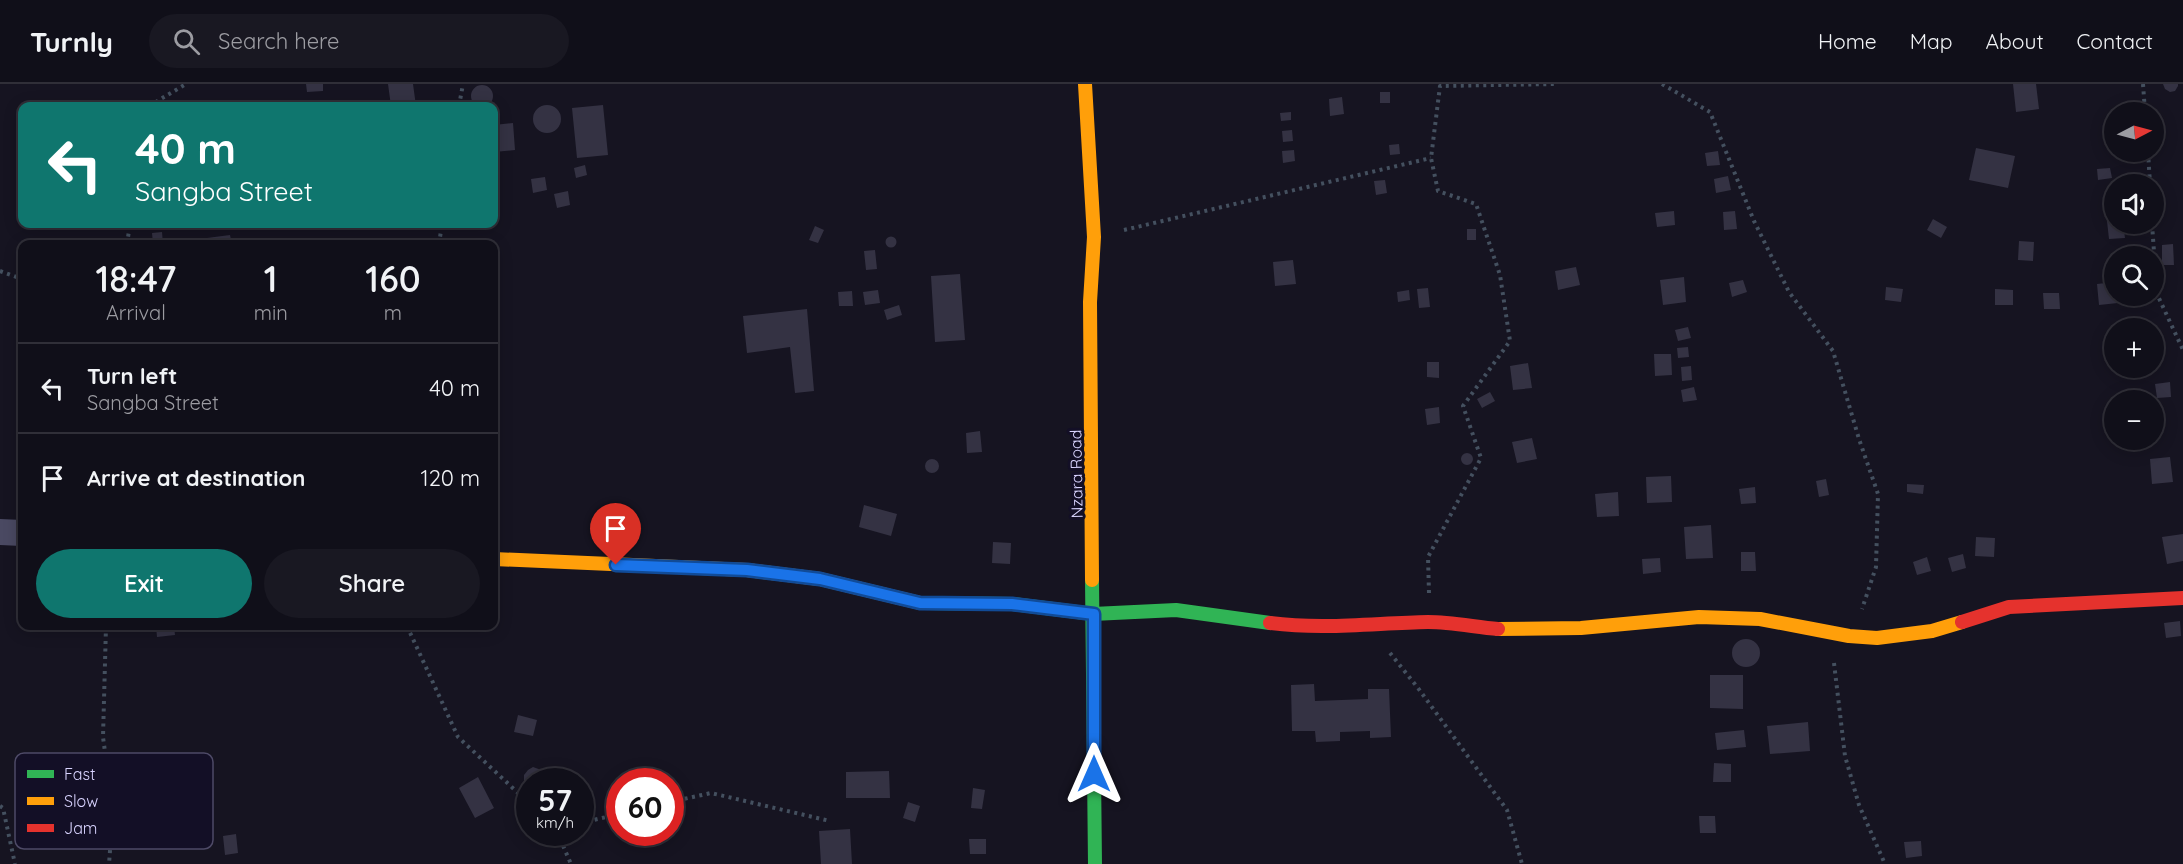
<!DOCTYPE html>
<meta charset="utf-8">
<style>
body{margin:0;font-family:Quicksand,sans-serif;background:#191822;color:#f1f3f6;height:100vh;display:flex;flex-direction:column;font-size:22px;white-space:nowrap}
*{box-sizing:border-box;margin:0}
p{font-size:20px;color:#9c9ca2}
.icon{flex:none;width:33px;height:33px;fill:none;stroke:currentColor;stroke-width:2;stroke-linecap:round;stroke-linejoin:round}
.map{position:relative;flex:1;overflow:hidden}
.drawer{position:absolute;left:18px;top:156px;width:480px;height:390px;display:flex;flex-direction:column;background:#100f19;border-radius:12px;box-shadow:0 3px 15px #0003,0 0 0 2px #302f38}
.drawer>*{flex:none}
.hud{position:absolute;left:18px;top:18px;width:480px;height:126px;border-radius:12px;box-shadow:0 3px 15px #0003,0 0 0 2px #302f38;background:#0f766e;color:#fff;overflow:hidden}
.needle{width:39px;rotate:84deg}
.fabs{position:absolute;left:2104px;top:18px;display:grid;gap:12px}
.fabs a{display:grid;place-items:center;width:60px;height:60px;border-radius:50%;background:#100f19;box-shadow:0 3px 15px #0003,0 0 0 2px #302f38;font-size:30px}
.speed{position:absolute;left:516px;top:684px;display:flex;gap:12px;font-size:30px;font-weight:700;text-align:center}
.speed>*{display:grid;place-content:center;width:78px;height:78px;border-radius:50%;background:#100f19;box-shadow:0 3px 15px #0003,0 0 0 2px #302f38;line-height:1}
.speed small{font-size:15px;font-weight:400}
.speed .limit{border:9px solid #d22;background:#fff;color:#111}
.pin{position:absolute;display:grid;place-items:center;width:51px;height:51px;color:#fff;margin:-62px -26px;border-radius:50% 50% 50% 0;rotate:-45deg;box-shadow:0 0 6px #0007}
.pin .icon{rotate:45deg}
.me{position:absolute;width:66px;margin:-33px;rotate:0deg;stroke-linejoin:round;filter:drop-shadow(0 0 4px #0008)}
.turn{display:flex;align-items:center;gap:21px;height:126px;padding:0 18px;font-size:27px}
.turn .icon{width:78px;height:78px;stroke-width:2.5}
.turn b{display:block;font-size:42px;line-height:51px}
.eta{display:flex;justify-content:space-evenly;align-items:center;height:102px;text-align:center}
.eta b{font-size:36px;font-weight:600;line-height:42px}
.action{display:flex;gap:12px;margin-top:auto;padding:12px 18px}
.action a{flex:1;height:69px;border-radius:36px;background:#0f766e;color:#fff;font-size:24px;font-weight:600;line-height:69px;text-align:center}
.action a+a{background:#191822;color:#f1f3f6}
ul{padding:0;list-style:none}
li{display:flex;align-items:center;gap:18px;height:90px;padding:0 18px;border-top:2px solid #302f38}
li div{flex:1}
li b{display:block;font-size:22px}
li em{font-style:normal}
header{display:flex;align-items:center;gap:36px;box-sizing:border-box;height:84px;padding:0 30px;background:#100f19;border-bottom:2px solid #302f38}
header strong{font-size:28px}
nav{display:flex;gap:33px;margin-inline-start:auto;font-size:21px}
.search{width:420px;height:54px;background:#191822;display:flex;align-items:center;gap:15px;box-sizing:border-box;padding:0 21px;border-radius:33px;color:#9c9ca2;font-size:22px}
.map>svg:first-child{display:block}
.building{fill:#343243}
.lines{fill:none;stroke-linecap:round;stroke-linejoin:round}
.path{stroke:#44505f;stroke-width:4;stroke-dasharray:3 4.5;stroke-linecap:butt}
.street{stroke:#4a4962;stroke-width:26}
.fast{stroke:#30b455;stroke-width:14}
.slow{stroke:#ff9f0a;stroke-width:14}
.jam{stroke:#e5322d;stroke-width:14}
.route-casing{stroke:#114b97;stroke-width:15}
.route{stroke:#1a73e8;stroke-width:10}
.labels{text-anchor:middle;stroke-width:6;stroke-linejoin:round;paint-order:stroke}
.street-label{font-size:16px;fill:#d9d4ff;stroke:#130f26}
.key{fill:#130f26;stroke:#4e4a67;stroke-width:1.5}
.key-label{font-size:16px;fill:#d9d4ff}
</style>
<header>
<strong>Turnly</strong>
<div class="search"><svg class="icon" aria-label="search" viewBox="0 0 24 24"><circle cx="10" cy="10" r="6"/><path d="M15 15l6 6"/></svg>Search here</div>
<nav><a>Home</a><a>Map</a><a>About</a><a>Contact</a></nav>
</header>
<div class="map">
<svg width="2183" height="780" viewBox="0 0 2183 780">
<rect width="100%" height="100%" fill="#161421"/>
<!-- building -->
<path class="building" d="M306 0H323V7L307 8Z
M388 0H413L416 22H391Z
M2013 0H2036L2039 25 2016 28Z
M2163 0H2178V2L2175 7 2170 8 2165 5Z
M471 12a11 11 0 1 1 22 0a11 11 0 1 1-22 0Z
M1380 8H1390V19H1380Z
M1342 13 1344 30 1330 32 1329 15Z
M603 21 608 71 577 74 572 24Z
M533 35a14 14 0 1 1 28 0a14 14 0 1 1-28 0Z
M1291 28V36L1281 37 1280 29Z
M513 39 515 66 494 68V41Z
M1292 46 1293 57 1283 58 1282 47Z
M1399 60 1400 70 1390 71 1389 61Z
M1976 64 2015 72 2008 104 1969 96Z
M1294 66 1295 77 1283 79 1282 67Z
M1718 67 1720 81 1707 82 1705 69Z
M585 81 587 91 576 94 574 84Z
M2110 84 2112 94 2098 96 2097 85Z
M1728 92 1731 106 1716 109 1714 95Z
M545 93 547 106 533 109 531 95Z
M1385 96 1387 109 1376 111 1374 97Z
M568 107 570 121 557 124 554 110Z
M1674 127 1675 141 1657 143 1655 129Z
M1735 127 1737 145 1724 146 1723 128Z
M1933 135 1947 143 1941 154 1927 146Z
M2115 136V140H2123L2125 154 2109 155 2107 137Z
M815 142 824 146 818 159 809 156Z
M1467 145H1476V156H1467Z
M162 148 163 160H153L152 149Z
M230 151 232 160H208L207 154Z
M885.5 158a5.5 5.5 0 1 1 11 0a5.5 5.5 0 1 1-11 0Z
M2019 157 2034 158 2033 177 2018 176Z
M2173 160 2174 181H2162V161Z
M875 166 877 185 866 186 864 167Z
M1293 176 1296 200 1275 202 1273 178Z
M1576 183 1580 201 1558 206 1555 187Z
M960 190 965 256 935 258 931 192Z
M1684 193 1686 218 1663 221 1660 196Z
M1743 196 1747 208 1732 213 1729 199Z
M2115 198V212H2118V219L2099 221 2097 200Z
M1886 203 1903 205 1901 218 1885 216Z
M1428 204 1430 223 1419 224 1417 205Z
M1995 205 2013 206V221H1995Z
M878 206 880 219 865 221 863 208Z
M1409 206 1410 216 1398 218 1397 208Z
M852 207 853 222H839L838 208Z
M2043 209H2059L2060 225H2044Z
M899 221 902 231 887 236 884 226Z
M807 225 814 307 795 309 790 263 747 269 743 232Z
M1688 243 1691 254 1678 257 1675 246Z
M1688 263 1689 273 1678 274 1677 264Z
M1654 270H1671L1672 291 1655 292Z
M1427 278H1439V294L1427 293Z
M1528 279 1532 304 1513 306 1510 282Z
M1691 282 1692 296 1682 297 1681 283Z
M2170 298 2171 313 2157 314 2155 300Z
M1694 303 1697 316 1683 318 1681 306Z
M1490 308 1495 317 1482 324 1477 315Z
M1439 323 1440 339 1427 341 1425 325Z
M980 347 982 368 967 369 966 349Z
M1532 354 1537 375 1517 379 1512 358Z
M1461 375a6 6 0 1 1 12 0a6 6 0 1 1-12 0Z
M2170 373 2173 398 2152 400 2150 375Z
M925 382a7 7 0 1 1 14 0a7 7 0 1 1-14 0Z
M1671 392 1672 418 1647 419 1646 393Z
M1826 395 1829 411 1819 413 1816 397Z
M1907 400 1924 401 1923 410 1907 408Z
M1755 403 1756 419 1741 420 1739 405Z
M1618 408 1619 432 1597 433 1595 410Z
M864 421 897 430 891 452 859 443Z
M1711 441 1713 474 1686 475 1684 443Z
M2183 450V477L2167 480 2162 453Z
M1976 453 1995 454 1994 473 1975 472Z
M993 458 1011 459 1010 480 992 479Z
M1741 468H1755L1756 487H1741Z
M1963 470 1966 484 1952 488 1948 474Z
M1927 473 1931 487 1917 491 1913 478Z
M1660 474 1661 488 1643 490 1642 475Z
M2180 537 2181 552 2166 554 2164 539Z
M156 542H174L175 551 157 553Z
M1732 569a14 14 0 1 1 28 0a14 14 0 1 1-28 0Z
M1710 591H1743V625L1710 624Z
M1314 600 1315 617 1368 615V605H1389L1391 653 1370 654V647L1340 648V657L1316 658 1315 647H1292L1291 601Z
M518 631 537 636 533 652 514 648Z
M1808 638 1810 667 1770 670 1767 642Z
M1744 646 1746 663 1717 666 1715 649Z
M1714 679 1731 680V698H1713Z
M533 683 544 687 548 692 547 698H530V705L524 698V691L528 686Z
M889 687 890 714H846V688Z
M478 693 494 724 475 734 459 704Z
M973 704 985 706 982 725 971 724Z
M908 718 920 722 915 738 903 734Z
M1699 732H1715L1716 749H1700Z
M850 745 852 780H821L819 747Z
M236 750 238 769 225 771 223 752Z
M969 755H986V770H970Z
M1921 757 1922 772 1906 774 1904 758Z"/>
<g class="lines">
<!-- path -->
<path class="path" d="M1662 0 1710 28 1754 137 1789 208 1833 267 1859 355 1878 410 1876 483 1862 525
M2143 0 2145 28
M149 22 186 0
M459 22 463 0
M2148 68 2150 100
M2152 140 2157 210 2183 266
M1124 146 1431 74
M127 160 130 140
M439 160 442 140
M0 187 22 195
M1429 509 1428 473 1481 374 1463 322 1510 257 1500 191 1476 120 1438 107 1431 74 1440 2 1554 0
M106 542 103 653 113 728 109 780
M407 542 458 653 530 720
M1390 569 1418 604 1507 726 1522 780
M1834 579 1845 672 1859 721 1885 780
M670 718 711 709 830 737
M0 722 3 724 15 780
M580 739 620 730
M557 748 571 780"/>
<!-- street -->
<path class="street" d="M0 448 22 449"/>
<!-- fast -->
<path class="fast" d="M1092 496 1095 780
M928 519 1013 520 1093 530 1176 526 1270 539"/>
<!-- slow -->
<path class="slow" d="M1085 0 1094 153 1090 218 1092 496
M494 475 747 486 820 495 920 519H928
M1498 545 1581 544 1699 533 1760 535 1849 552 1877 554 1932 547 1962 538"/>
<!-- jam -->
<path class="jam" d="M1962 538 2009 523 2183 514
M1270 539C1324 546 1375 539 1428 538 1451 538 1475 543 1498 545"/>
</g>
<g class="lines">
<!-- route casing -->
<g class="route-casing">
<path id="route" d="M616 481 747 486 820 495 920 519 1012 520 1094 530V690"/>
</g>
<!-- route -->
<use href="#route" class="route"/>
</g>
<g class="labels">
<!-- street labels -->
<g class="street-label">
<text transform="translate(1076 390) rotate(-91)" y="6">Nzara Road</text>
</g>
</g>
<!-- legend -->
<rect x="15" y="669" width="198" height="96" rx="9" class="key"/>
<rect x="27" y="686" width="27" height="8" fill="#30b455"/>
<rect x="27" y="713" width="27" height="8" fill="#ff9f0a"/>
<rect x="27" y="740" width="27" height="8" fill="#e5322d"/>
<g class="key-label">
<text x="64" y="696">Fast</text>
<text x="64" y="723">Slow</text>
<text x="64" y="750">Jam</text>
</g>
</svg>
<div class="fabs">
<a><svg class="needle" viewBox="-14 -14 28 28"><path d="M0-13l5 13h-10z" fill="#e53935"/><path d="M0 13l5-13h-10z" fill="#9c9ca2"/></svg></a>
<a><svg class="icon" aria-label="sound" viewBox="0 0 24 24"><path d="M4 9h4l5-4v14l-5-4H4zM17 9q2 3 0 6"/></svg></a>
<a><svg class="icon" aria-label="search" viewBox="0 0 24 24"><circle cx="10" cy="10" r="6"/><path d="M15 15l6 6"/></svg></a>
<a>+</a>
<a>−</a>
</div>
<div class="speed"><div>57<small>km/h</small></div><div class="limit">60</div></div>
<div class="pin" style="left:616px;top:481px;background:#d93025"><svg class="icon" aria-label="arrive" viewBox="0 0 24 24"><path d="M6 21V4h12l-3 4 3 4H6"/></svg></div>
<svg class="me" style="left:1094px;top:690px" viewBox="-20 -20 40 40"><path d="M0-17L14 15 0 8-14 15z" fill="#1a73e8" stroke="#fff" stroke-width="4"/></svg>
<div class="hud">
<div class="turn"><svg class="icon" aria-label="left" viewBox="0 0 24 24"><path d="M17 20v-9H6M10 6l-5 5 5 5"/></svg><div><b>40 m</b>Sangba Street</div></div>
</div>
<section class="drawer">
<div class="eta">
<div><b>18:47</b><p>Arrival</p></div>
<div><b>1</b><p>min</p></div>
<div><b>160</b><p>m</p></div>
</div>
<ul>
<li><svg class="icon" aria-label="left" viewBox="0 0 24 24"><path d="M17 20v-9H6M10 6l-5 5 5 5"/></svg><div><b>Turn left</b><p>Sangba Street</p></div><em>40 m</em></li>
<li><svg class="icon" aria-label="arrive" viewBox="0 0 24 24"><path d="M6 21V4h12l-3 4 3 4H6"/></svg><div><b>Arrive at destination</b></div><em>120 m</em></li>
</ul>
<div class="action"><a>Exit</a><a>Share</a></div>
</section>
</div>
